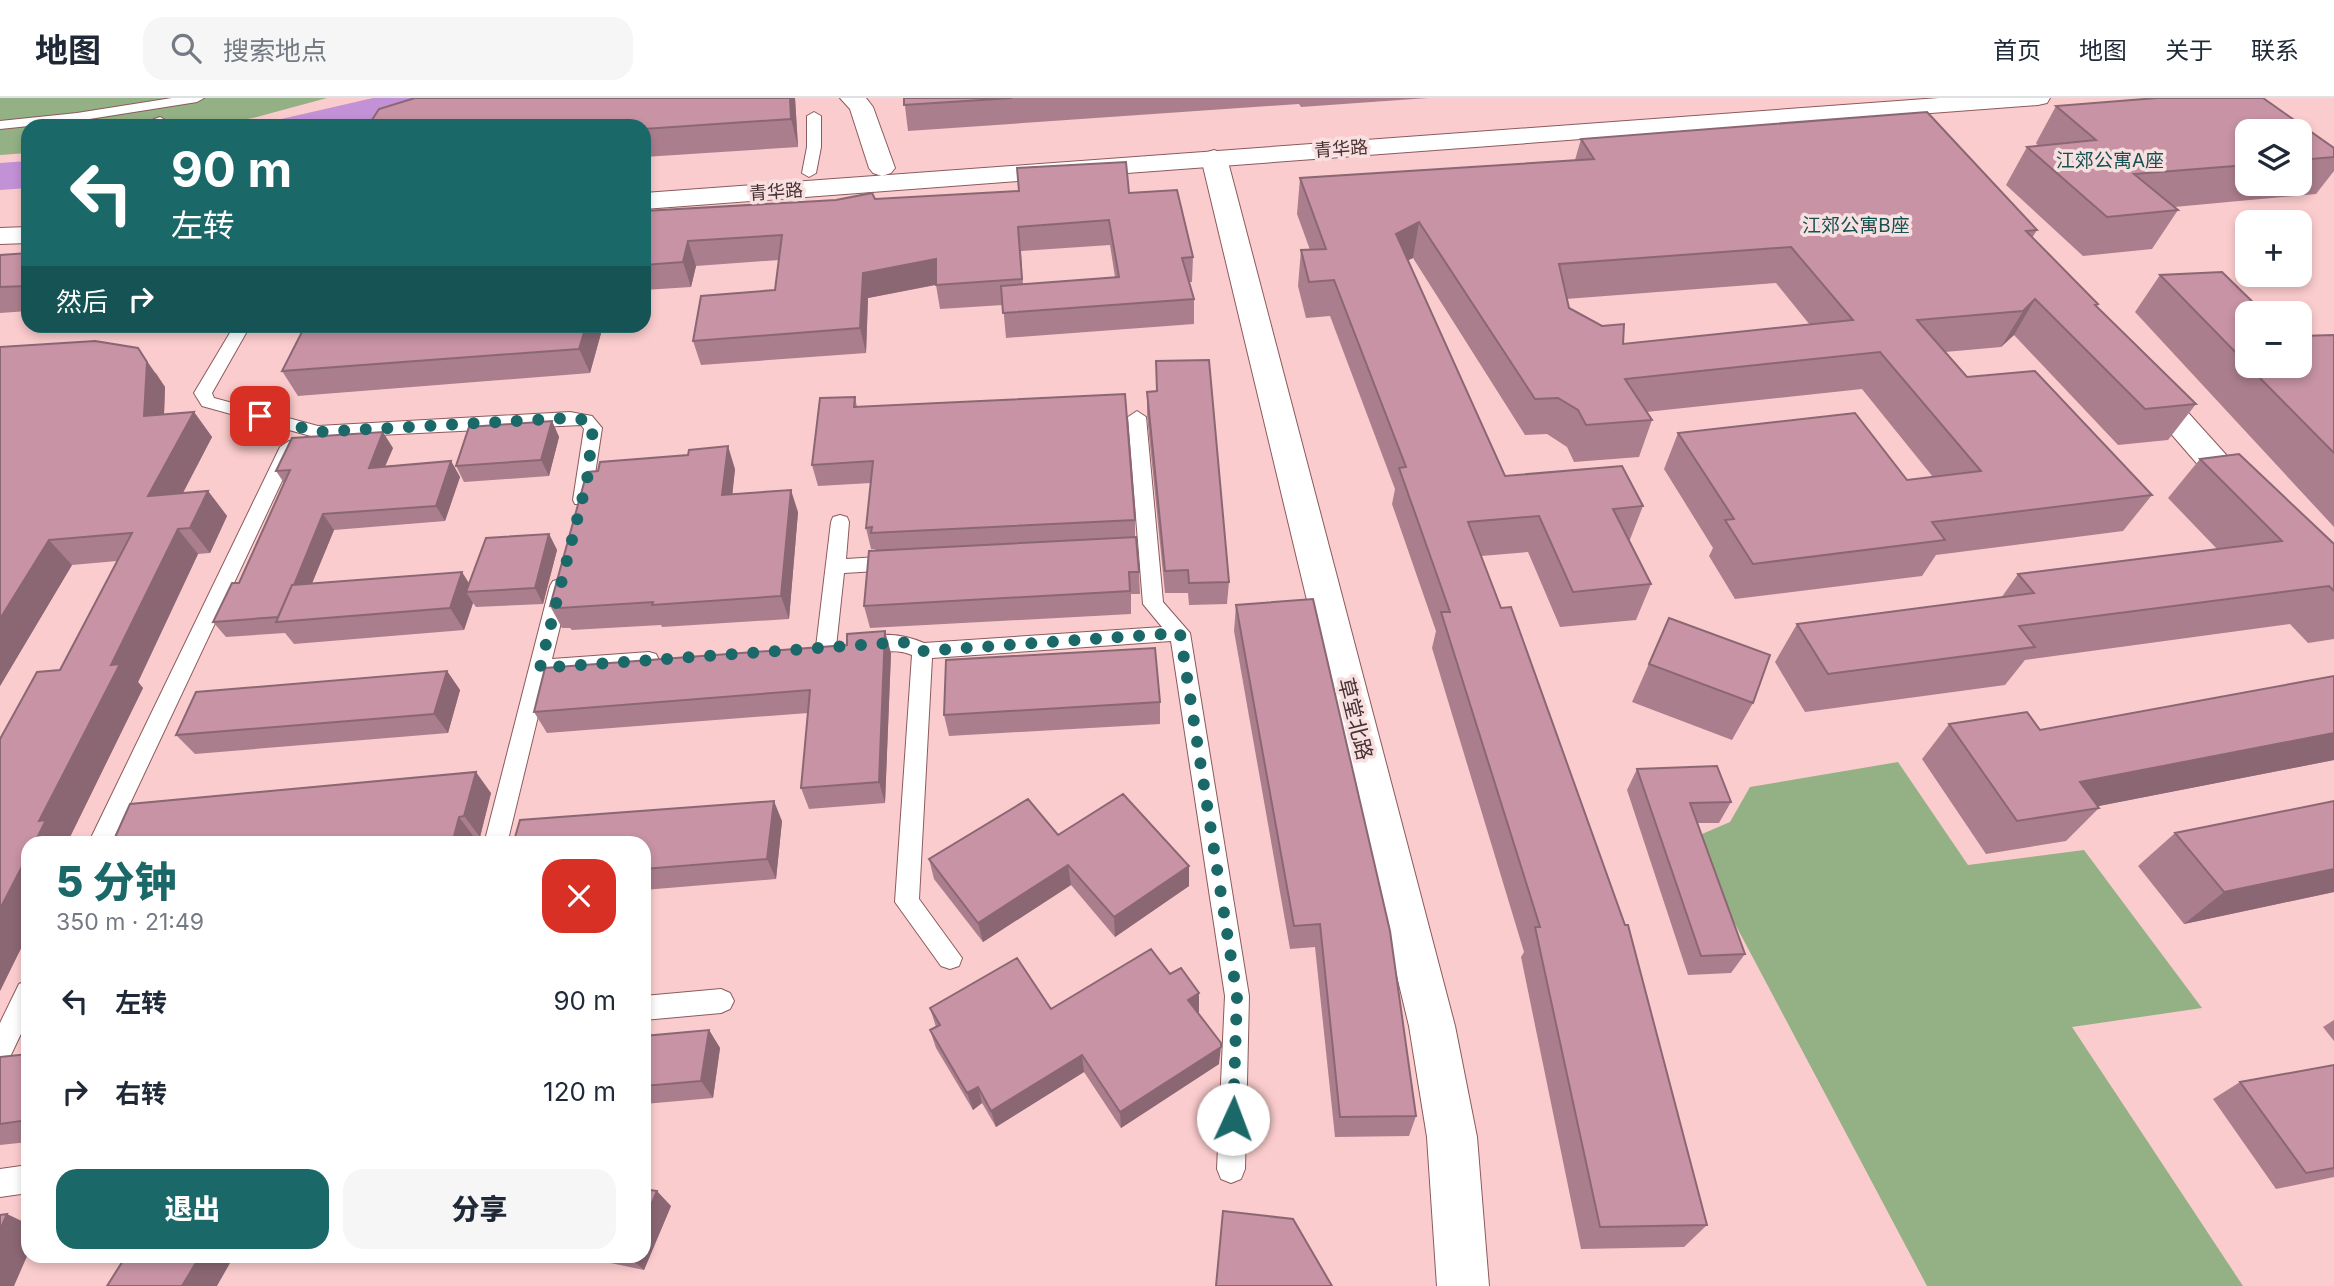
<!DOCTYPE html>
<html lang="zh">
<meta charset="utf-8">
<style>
body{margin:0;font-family:Inter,"Noto Sans SC",sans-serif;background:#f6f6f7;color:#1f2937;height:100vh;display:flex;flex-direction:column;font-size:26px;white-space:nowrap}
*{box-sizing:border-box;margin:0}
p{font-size:23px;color:#747a83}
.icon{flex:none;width:38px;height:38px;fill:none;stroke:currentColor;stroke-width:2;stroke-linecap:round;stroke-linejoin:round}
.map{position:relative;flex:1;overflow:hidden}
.side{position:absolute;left:21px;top:738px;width:630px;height:427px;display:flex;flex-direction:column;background:#fff;border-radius:21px;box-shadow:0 4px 10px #0003}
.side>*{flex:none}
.guide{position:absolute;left:21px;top:21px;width:630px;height:214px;border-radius:21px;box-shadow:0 4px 10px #0003;background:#1b6869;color:#fff;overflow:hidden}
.tools{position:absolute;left:2235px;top:21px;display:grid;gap:14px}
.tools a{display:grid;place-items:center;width:77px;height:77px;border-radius:14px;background:#fff;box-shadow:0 4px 10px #0003;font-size:35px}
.pin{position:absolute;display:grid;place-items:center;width:60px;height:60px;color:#fff;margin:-30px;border-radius:14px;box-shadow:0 4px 10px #0006}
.me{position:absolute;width:77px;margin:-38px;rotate:2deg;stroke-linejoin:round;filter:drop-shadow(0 0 5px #0008)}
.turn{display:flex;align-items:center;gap:24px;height:147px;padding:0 35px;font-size:32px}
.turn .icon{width:91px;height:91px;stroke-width:2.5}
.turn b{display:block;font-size:49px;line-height:60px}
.then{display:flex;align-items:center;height:66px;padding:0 35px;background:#0003;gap:14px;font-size:26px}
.round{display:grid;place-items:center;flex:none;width:74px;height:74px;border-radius:21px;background:#f6f6f7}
.overview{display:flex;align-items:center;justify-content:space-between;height:119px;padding:0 35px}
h1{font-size:42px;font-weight:800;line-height:52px;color:#1b6869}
.button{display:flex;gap:14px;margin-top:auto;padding:14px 35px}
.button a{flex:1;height:80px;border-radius:21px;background:#1b6869;color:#fff;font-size:28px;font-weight:800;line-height:80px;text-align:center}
.button a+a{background:#f6f6f7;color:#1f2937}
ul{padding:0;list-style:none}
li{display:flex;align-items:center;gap:21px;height:91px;padding:0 35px}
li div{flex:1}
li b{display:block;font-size:26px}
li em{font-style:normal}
header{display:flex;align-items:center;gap:42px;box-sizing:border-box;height:98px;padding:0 35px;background:#fff;border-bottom:2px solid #e0e1e3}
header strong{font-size:33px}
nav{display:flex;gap:38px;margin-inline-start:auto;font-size:24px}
.search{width:490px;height:63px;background:#f6f6f7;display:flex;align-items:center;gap:18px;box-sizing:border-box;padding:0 24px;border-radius:21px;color:#747a83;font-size:26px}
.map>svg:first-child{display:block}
.green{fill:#93b185}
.water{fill:#c291d6}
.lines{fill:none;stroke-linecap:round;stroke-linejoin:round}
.lane-casing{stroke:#8c5a5c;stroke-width:2}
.street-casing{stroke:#8c5a5c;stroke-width:2}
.secondary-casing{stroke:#8c5a5c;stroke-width:2}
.lane{fill:#fff;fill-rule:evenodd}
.street{fill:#fff;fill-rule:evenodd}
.secondary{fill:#fff;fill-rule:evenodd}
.wall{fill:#ab7e8e;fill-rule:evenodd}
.shaded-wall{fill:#8b6774}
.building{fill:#c793a5;stroke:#8b6774;stroke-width:2;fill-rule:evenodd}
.route{stroke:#1b6869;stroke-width:12;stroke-dasharray:0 21.6}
.labels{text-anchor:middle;stroke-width:7;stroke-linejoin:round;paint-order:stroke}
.far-street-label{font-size:18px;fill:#493233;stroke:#f8e0e0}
.far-neighbourhood-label{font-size:19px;fill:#145152;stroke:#f8e0e0}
.street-label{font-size:21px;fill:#493233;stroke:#f8e0e0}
</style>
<header>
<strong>地图</strong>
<div class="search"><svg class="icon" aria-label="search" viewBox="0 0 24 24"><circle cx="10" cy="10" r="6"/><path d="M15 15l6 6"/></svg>搜索地点</div>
<nav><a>首页</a><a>地图</a><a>关于</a><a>联系</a></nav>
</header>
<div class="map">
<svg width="2334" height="1188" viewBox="0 0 2334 1188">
<rect width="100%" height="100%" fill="#fbcccd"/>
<!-- green -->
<path class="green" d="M0 0H327L253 20 210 28H28V55L0 57Z
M1898 664 1968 767 2084 752 2202 910 2072 929 2243 1188H1927L1716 790 1702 736 1730 724 1750 689Z"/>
<!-- water -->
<path class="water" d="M373 0H450L355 28H251Z
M28 63V90L0 92V65Z"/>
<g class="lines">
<!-- lane casing -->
<g class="lane-casing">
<path id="lane" d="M172 0H204L197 4 77 23 0 31V23L77 15Z
M814 14 821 18V49L816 75 809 79 802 75 807 49V18Z
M160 19 167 23 165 26 136 28Z
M234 228H250L212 295 214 300 318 328 570 314 592 318 602 330 591 402 589 406H575L573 402 584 331 581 327 318 340 202 308 194 295Z
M1137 313 1146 319 1163 504 1190 535 1249 898 1245 1071 1241 1081 1231 1085 1221 1081 1217 1071 1225 898 1171 543 932 560 919 801 962 860 959 868 950 871 941 868 895 804 912 557C892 548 872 559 852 552L849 547 852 542C875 534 902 535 924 545L1162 529 1143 506 1128 319Z
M289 343 298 349 111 746H88L280 349Z
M840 417 847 419 849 424 846 461 894 458 901 460 904 465 901 470 894 472 844 475 836 549 833 554 826 557 819 554 816 549 831 424 833 419Z
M560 481 567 483 570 488 552 561 649 554 656 556 659 562 656 568 649 570 548 577 507 746H484L550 488 553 483Z
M28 882V921L9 961 0 964V925L19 886Z
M721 891 730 895 734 903 730 911 721 915 644 922V898Z
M28 1067V1095L0 1099V1071Z"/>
</g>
<!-- street casing -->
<g class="street-casing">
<path id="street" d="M840 0H866L873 9 895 70 891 75 882 78 873 75 869 70 850 11Z
M1214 52 1223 55 1227 60 1455 928 1477 1039 1489 1188H1437L1427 1039 1409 928 1201 60 1205 55Z
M2145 276 2156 279 2256 390 2261 398 2256 406 2244 410 2232 406 2134 293 2129 286 2134 279Z"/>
</g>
<!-- secondary casing -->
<g class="secondary-casing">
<path id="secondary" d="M1939 0H2050L2047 5 2038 7 644 111V95Z
M28 129V145L0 146V130Z"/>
</g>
<!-- lane -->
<use href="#lane" class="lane"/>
<!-- street -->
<use href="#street" class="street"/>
<!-- secondary -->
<use href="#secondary" class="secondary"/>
</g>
<!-- wall -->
<path class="wall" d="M415 0H795L798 49 644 59V28Z
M904 0H1428L1301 9 1299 6 908 33Z
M2157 0H2263L2334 50V73L2316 96 2174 109 2178 112 2152 151 2083 158 2006 87 2027 49 2038 48 2036 45 2056 8ZM2247 33H2300V86H2247Z
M1581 41 2037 132 2032 140 2098 206 2097 209 2196 306 2168 342 2118 347 2014 237 2001 249 1945 254 1967 279 2152 397 2123 433 1936 457 1922 478 1735 501 1709 458 1713 450 1664 371 1678 335 1907 382 1933 379 1862 291 1646 314 1652 322 1639 359 1574 364 1567 349 1547 336 1525 337 1413 160 1408 162 1505 378 1643 408 1629 444 1651 486 1636 522 1560 529 1528 454 1481 458 1707 1127 1684 1149 1581 1151 1521 859 1524 854 1432 550 1436 533 1392 406 1395 391 1330 218 1306 220 1298 188 1301 152H1310L1297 116 1300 80 1575 62ZM1776 185 1810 227 1623 246 1569 210 1566 201Z
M1129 95 1193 159 1192 184H1189L1194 201V226L1006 240 1003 207 940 211 936 187 868 200 866 255 701 267 693 243 775 192 779 162 696 168 691 189 644 192V113L875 101ZM1110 147 1115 179 1023 186 1021 153Z
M28 155V213L0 215V157Z
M2160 177 2247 215V268H2300L2334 237V429L2135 214Z
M603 228 590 275 298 298 282 273Z
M0 249 156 275 165 289 164 317 194 314 212 339 183 395 208 393 227 418 210 455 198 456 138 584 143 590 69 741 73 745 28 746V836L0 893 60 572 117 463 72 467 0 588Z
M1156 263 1229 484 1227 506 1189 507 1188 495H1165L1147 317V294L1156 293Z
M855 299 857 309 1135 422V439L1139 474 1140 496H1131V516L870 530 864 508 876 453 875 451H871L866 430 871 385 818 388 812 367Z
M552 323 559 339 549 378 464 384 456 368Z
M393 350 385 368 451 363 460 379 445 423 334 432 312 485 469 486 549 436 557 452 543 506 476 509 473 505 464 532 294 546 285 535 226 539 213 524 239 485 284 385 276 373Z
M2200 361 2334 446V541L2308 545 2290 526 2025 562 2005 587 1805 614 1775 564 1797 526 2001 500 2018 476 2217 451 2168 400Z
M735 371 732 396 798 414 789 521 662 529 661 527 572 532 570 530H562L550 508Z
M1236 507 1416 1018 1409 1038 1335 1039 1315 849 1290 851 1234 533Z
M1669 520 1753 605 1732 642 1632 604Z
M891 555 885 705 809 711 801 690 808 615 547 635 534 614Z
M447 573 460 592 448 635 195 656 176 637Z
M2334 578V662L2098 708 2099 710 2066 743 1986 756 1922 661 1949 626 2040 632Z
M1160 604V626L949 638 944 617Z
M1637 671 1731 704 1719 725H1697L1745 856 1731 875 1688 877 1627 692Z
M491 695 480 739 112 746Z
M782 723 776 781 644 792V746Z
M2175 735 2334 794 2184 826 2138 768Z
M1058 737 1189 788 1115 839 1071 787 983 844 934 781 929 761Z
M1170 876 1199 914H1198L1219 966 1121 1030 1084 974 996 1029 982 1005 973 1012 936 950 930 932 936 929 930 910 1051 911Z
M2334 922V943L2323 929Z
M709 932 720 950 713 1000 644 1006V938Z
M28 956V1044L0 1047V959Z
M2334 967V1079L2276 1091 2213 1001 2240 984Z
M671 1108 644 1172 577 1158H644Z"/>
<!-- shaded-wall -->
<path class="shaded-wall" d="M790 0H795L798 49 791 21Z
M1419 124 1413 160 1391 171 1396 136Z
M688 143 696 168 691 189 683 164Z
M936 161 939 186 868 200 866 255 860 230 863 175Z
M2035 201 2014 237 2001 249 2023 213Z
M586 228H603L590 275 579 251Z
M138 250 165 289 163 343 144 318Z
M194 314 212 339 168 423 148 398Z
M552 323 559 339 549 378 541 362Z
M383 334 393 350 378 385 369 370Z
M728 348 735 371 730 420 722 397Z
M451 363 460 379 445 423 436 408Z
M791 392 798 414 789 521 781 498Z
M208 393 227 418 210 455 190 430Z
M323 416 334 432 297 522 281 519Z
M178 431 198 456 138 584 143 590 69 741 73 745 34 746 39 723 111 567Z
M549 436 557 452 543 506 535 490Z
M49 442 72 467 0 588V521Z
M462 474 474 493 466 494 473 505 464 532 450 510Z
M885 533 891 555 885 705 879 684Z
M447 573 460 592 448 635 434 616Z
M2334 635V662L2048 718 2080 684Z
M476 674 491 695 480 739 464 718Z
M774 703 782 723 776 781 767 761Z
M459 719 474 739 473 746H452Z
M28 757V836L0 893V811Z
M1068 767 1071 787 983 844 978 825Z
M1189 768V788L1115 839 1114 819Z
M2334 771V794L2184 826 2224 794Z
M1199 895V914L1188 920V902Z
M709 932 720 950 713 1000 701 983Z
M1221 949 1219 966 1121 1030 1120 1014Z
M1082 957 1084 974 996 1029 991 1013Z
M978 989 982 1005 973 1012 967 995Z
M657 1093 671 1108 644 1172 629 1159 644 1158V1124Z
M7 1116 28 1126V1156L14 1188H0V1132Z
M200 1158H234L217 1188H182Z"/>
<!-- building -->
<path class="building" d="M415 0H790L791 21 644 31V28H368L379 11Z
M904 0H1012L904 7Z
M2157 0H2263L2334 50V59L2300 62V33H2247V67L2134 76 2178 112 2107 119 2027 49 2096 42 2056 8Z
M1927 14 2037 132 2026 133 2098 206 2095 207 2196 306 2145 311 2035 201 2023 213 1917 222 1967 279 2035 273 2152 397 1932 424 1945 442 1753 466 1725 422 1734 421 1678 335 1855 315 1907 382 1981 373 1880 254 1625 281 1652 322 1586 327 1578 312 1558 300 1535 301 1419 124 1396 136 1505 378 1622 368 1643 408 1613 411 1651 486 1573 494 1539 418 1468 424 1501 510 1511 509 1625 827H1628L1707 1127 1600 1129 1535 829H1540L1441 514H1450L1399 370 1406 369 1334 182 1309 184 1301 152 1326 151 1300 80 1594 61 1581 41ZM1791 149 1853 222 1623 246 1624 226 1602 228 1569 210 1559 166Z
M1126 64 1129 95 1177 92 1193 159 1182 160 1194 201 1003 215 1001 188 1119 179 1109 122 1018 129 1022 181 936 187V161L863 175 860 230 693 243 701 198 775 192 782 137 688 143 683 164 644 167V113L836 102 872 95 875 101 1019 93 1017 70Z
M28 155V188L0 189V157Z
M2222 174 2264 215H2247V266L2160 177Z
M305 228H586L579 251 282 273Z
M2334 237V355L2248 268H2300V238Z
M95 243 138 250 147 264 144 318 194 314 148 398 208 393 190 430 178 431 111 567 120 566 39 723 46 722 34 746H28V757L0 811V641L37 574 60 572 132 435 49 442 0 521V249Z
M1209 262 1229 484 1189 485 1188 472 1165 473 1147 294 1157 293 1156 263Z
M1125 296 1135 422 871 435 872 429 866 430 873 363 812 367 820 300 855 299 854 309Z
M552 323 541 362 456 368 469 329Z
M383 334 369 370 451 363 436 408 323 416 294 487H292L278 519 213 524 232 485H239L290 372 276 373 292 340Z
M728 348 722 397 791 392 781 498 652 507 653 504 560 510V507L550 508 587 374 598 373 600 364 688 357 689 352Z
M2239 356 2334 446V493L2329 488 2019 528 2035 549 1828 576 1797 526 2034 495 2018 476 2282 443 2200 361Z
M549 436 535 490 466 494 486 440Z
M1136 439 1139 474H1129L1130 493 864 508 869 453Z
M462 474 450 510 276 524 292 487Z
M1313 501 1390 833 1416 1018 1340 1019 1320 826 1294 828 1236 507Z
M1669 520 1770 557 1753 605 1649 566Z
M885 533 879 684 801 690 810 592 534 614 545 570 847 547V536Z
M1155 550 1160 604 944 617 946 562Z
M447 573 434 616 176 637 196 594Z
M2334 578V635L2080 684 2099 710 2017 723 1949 626 2027 614 2040 632Z
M1717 668 1731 704 1690 705 1745 856 1701 858 1637 671Z
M476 674 464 718 459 719 452 746H112L130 706Z
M1123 696 1189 768 1114 819 1068 767 978 825 929 761 1028 701 1058 737Z
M774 703 767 761 644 771V746H513L520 722Z
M2334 703V771L2224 794 2175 735Z
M1151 851 1170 876 1181 870 1199 895 1188 902 1221 945V949L1120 1014 1082 957 991 1013 978 989 967 995 930 932 940 927 930 910 1017 860 1051 911Z
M709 932 701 983 644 988V938Z
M28 956V1022L0 1026V959Z
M2334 967V1070L2306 1075 2240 984Z
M644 1091 657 1093 644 1124Z
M1223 1113 1293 1121 1332 1188H1216Z
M7 1116 0 1132V1117Z
M126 1158H200L182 1188H107Z"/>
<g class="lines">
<!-- route -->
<path class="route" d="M260 318 318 334 570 320 586 322 593 330 587 382 540 570 903 544 922 553 1180 535 1237 898 1233 1021"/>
</g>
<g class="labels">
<!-- far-street labels -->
<g class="far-street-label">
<text transform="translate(1341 51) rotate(-4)" y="6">青华路</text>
<text transform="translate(776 94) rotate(-4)" y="6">青华路</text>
</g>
<!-- far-neighbourhood labels -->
<g class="far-neighbourhood-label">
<text x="2110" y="69">江郊公寓A座</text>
<text x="1856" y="134">江郊公寓B座</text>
</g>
<!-- street labels -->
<g class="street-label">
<text transform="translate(1355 621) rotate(76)" y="7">草堂北路</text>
</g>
</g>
</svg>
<div class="tools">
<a><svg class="icon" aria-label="layers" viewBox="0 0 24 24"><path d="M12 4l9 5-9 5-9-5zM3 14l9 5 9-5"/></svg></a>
<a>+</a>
<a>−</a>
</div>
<div class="pin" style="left:260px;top:318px;background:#d93025"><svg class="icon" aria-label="arrive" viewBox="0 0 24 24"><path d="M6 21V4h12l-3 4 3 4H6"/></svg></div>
<svg class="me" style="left:1233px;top:1021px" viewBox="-20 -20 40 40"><circle r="19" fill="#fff"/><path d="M0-13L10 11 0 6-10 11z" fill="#1b6869"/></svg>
<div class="guide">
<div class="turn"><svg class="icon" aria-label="left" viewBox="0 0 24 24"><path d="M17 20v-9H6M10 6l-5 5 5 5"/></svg><div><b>90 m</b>左转</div></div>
<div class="then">然后<svg class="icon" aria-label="right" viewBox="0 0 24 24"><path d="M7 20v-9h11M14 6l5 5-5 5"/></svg></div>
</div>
<section class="side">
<div class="overview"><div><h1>5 分钟</h1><p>350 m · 21:49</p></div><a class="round" style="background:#d93025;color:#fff"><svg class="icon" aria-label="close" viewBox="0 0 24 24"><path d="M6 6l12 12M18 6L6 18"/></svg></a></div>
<ul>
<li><svg class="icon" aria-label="left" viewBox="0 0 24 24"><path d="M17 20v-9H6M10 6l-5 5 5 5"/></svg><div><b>左转</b></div><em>90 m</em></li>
<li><svg class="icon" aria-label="right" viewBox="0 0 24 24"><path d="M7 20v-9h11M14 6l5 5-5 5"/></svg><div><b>右转</b></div><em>120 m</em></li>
</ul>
<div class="button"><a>退出</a><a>分享</a></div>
</section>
</div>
